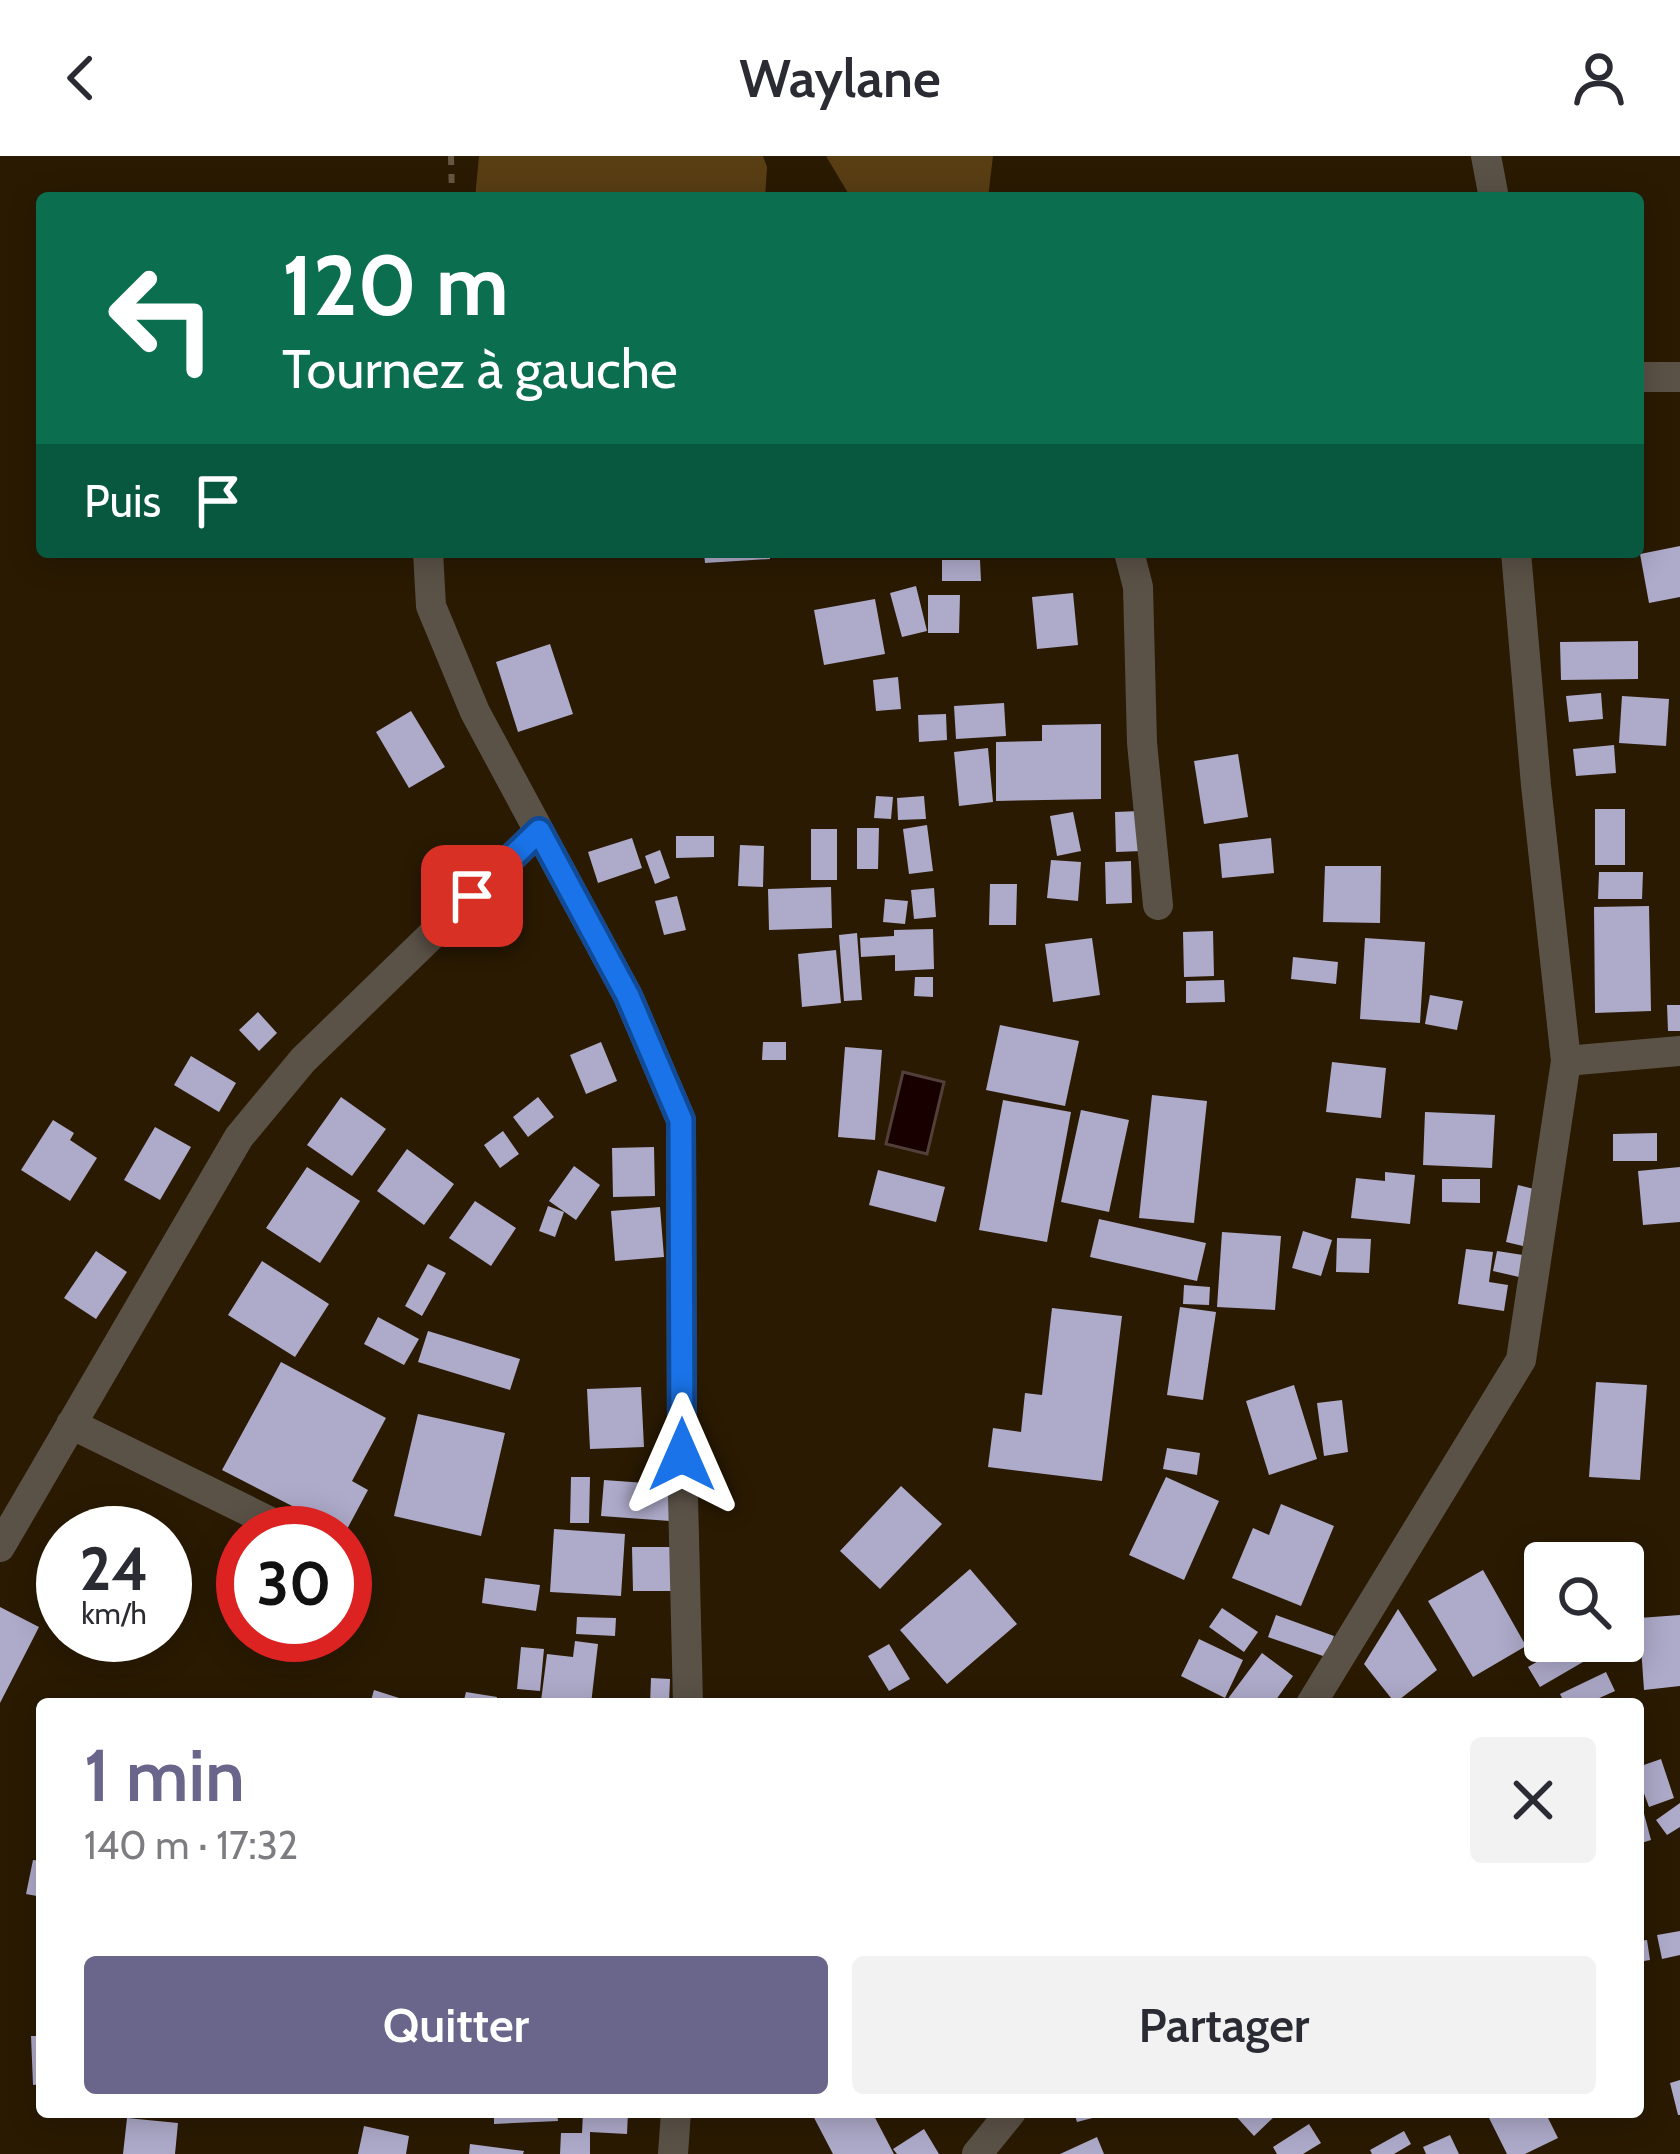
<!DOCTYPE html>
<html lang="fr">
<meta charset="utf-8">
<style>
body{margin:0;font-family:Cabin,sans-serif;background:#f2f2f3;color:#2b2b33;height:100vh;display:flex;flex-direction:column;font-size:45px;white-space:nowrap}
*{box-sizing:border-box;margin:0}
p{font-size:39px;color:#7c7c81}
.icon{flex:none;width:66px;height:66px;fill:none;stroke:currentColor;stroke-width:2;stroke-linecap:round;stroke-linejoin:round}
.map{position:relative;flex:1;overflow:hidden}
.drawer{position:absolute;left:36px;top:1542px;width:1608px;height:420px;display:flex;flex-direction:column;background:#fff;border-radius:12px;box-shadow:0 6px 30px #0003}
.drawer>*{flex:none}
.top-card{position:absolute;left:36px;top:36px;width:1608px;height:366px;border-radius:12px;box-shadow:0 6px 30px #0003;background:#0b6e4f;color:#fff;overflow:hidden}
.buttons{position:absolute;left:1524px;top:1386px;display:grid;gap:24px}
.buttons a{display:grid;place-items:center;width:120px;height:120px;border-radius:12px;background:#fff;box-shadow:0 6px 30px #0003;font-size:60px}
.speed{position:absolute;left:36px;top:1350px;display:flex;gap:24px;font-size:60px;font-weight:700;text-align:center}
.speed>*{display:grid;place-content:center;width:156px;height:156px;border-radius:50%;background:#fff;box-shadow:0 6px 30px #0003;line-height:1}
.speed small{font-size:30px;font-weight:400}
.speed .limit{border:18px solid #d22;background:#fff;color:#111}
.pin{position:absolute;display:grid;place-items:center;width:102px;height:102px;color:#fff;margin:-51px;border-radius:24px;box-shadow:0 6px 18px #0006}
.me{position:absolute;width:132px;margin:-66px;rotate:0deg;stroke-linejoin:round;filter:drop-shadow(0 0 9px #0008)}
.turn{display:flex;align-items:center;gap:42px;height:252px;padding:0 48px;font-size:54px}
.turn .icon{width:156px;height:156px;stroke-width:2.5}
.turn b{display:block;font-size:84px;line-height:102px}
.then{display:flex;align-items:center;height:114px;padding:0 48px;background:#0003;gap:24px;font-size:45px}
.round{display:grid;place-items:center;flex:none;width:126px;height:126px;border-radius:12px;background:#f2f2f3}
.summary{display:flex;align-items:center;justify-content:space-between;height:204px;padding:0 48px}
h1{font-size:72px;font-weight:600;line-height:90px;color:#6a658b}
.primary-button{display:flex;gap:24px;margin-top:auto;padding:24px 48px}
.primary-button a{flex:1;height:138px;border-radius:12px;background:#6a658b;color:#fff;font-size:48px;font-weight:600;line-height:138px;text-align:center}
.primary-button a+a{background:#f2f2f3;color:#2b2b33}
header{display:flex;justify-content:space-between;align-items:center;height:156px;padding:0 48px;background:#fff;font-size:54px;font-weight:600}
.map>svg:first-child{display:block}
.green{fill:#593e14}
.water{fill:#180000;stroke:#533f3a;stroke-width:3}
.building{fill:#aeaaca}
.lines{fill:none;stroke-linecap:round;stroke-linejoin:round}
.path{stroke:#655742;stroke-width:6;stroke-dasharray:9 9;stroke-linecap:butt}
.street{stroke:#5b5247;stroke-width:30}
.route-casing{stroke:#114b97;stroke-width:30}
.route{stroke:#1a73e8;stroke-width:21}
</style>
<header><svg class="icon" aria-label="back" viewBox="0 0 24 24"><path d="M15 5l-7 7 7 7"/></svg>Waylane<svg class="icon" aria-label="person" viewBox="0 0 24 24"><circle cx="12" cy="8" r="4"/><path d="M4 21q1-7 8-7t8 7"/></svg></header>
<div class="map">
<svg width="1680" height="1998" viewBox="0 0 1680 1998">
<rect width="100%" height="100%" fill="#2a1a02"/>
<!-- green -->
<path class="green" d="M479 0H763L767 11 765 42H475Z
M826 0H993L988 42H851Z"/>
<!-- water -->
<path class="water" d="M903 916 944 926 927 998 886 988Z"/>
<!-- building -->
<path class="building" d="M1680 390V441L1649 447 1640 398Z
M704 396H770V403L705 407Z
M942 404H980L981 425H942Z
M916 430 927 475 902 481 890 437Z
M1073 437 1078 489 1037 493 1032 441Z
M928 439H960L959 477H928Z
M875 443 885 498 824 509 814 454Z
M1638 485V523L1561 524 1560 486Z
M550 488 573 558 518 576 496 506Z
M898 521 901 553 876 555 873 524Z
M1601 537 1603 563 1569 566 1566 540Z
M1622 540 1669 543 1666 590 1619 587Z
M1004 547 1006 580 956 583 954 550Z
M411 555 445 611 409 632 376 576Z
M946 558 947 584 919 586 918 559Z
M1101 568V643L996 645V586L1042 585V569Z
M1614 589 1616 617 1576 620 1573 593Z
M988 592 993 646 959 650 954 596Z
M1238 598 1248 661 1204 668 1194 605Z
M876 640 893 641 891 663 874 662Z
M924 640 926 663 898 664 897 642Z
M1595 653H1625V709H1595Z
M1140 655 1142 695 1116 696 1115 656Z
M1073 656 1081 695 1057 700 1050 660Z
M927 669 933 715 909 718 903 673Z
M857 672H879L878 713H857Z
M811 673H837V724H811Z
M676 680H714V701L676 702Z
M632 682 642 712 598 727 588 696Z
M1271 682 1274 717 1222 722 1219 688Z
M740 689 764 690 763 731 738 730Z
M660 694 670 722 655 728 645 700Z
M1051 704 1081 706 1078 745 1047 742Z
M1131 705 1132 747 1106 748 1105 706Z
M1325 710H1381L1380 767 1323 766Z
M1599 716H1643L1642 743H1598Z
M990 728H1017L1016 769H989Z
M831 731 832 772 769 774 768 733Z
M934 732 936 761 914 763 911 734Z
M677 740 686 774 664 779 655 745Z
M885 743 908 745 905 768 883 766Z
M1649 750 1651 855 1595 857 1594 751Z
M933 773 934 813 895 815V799L861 801 860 782 894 780V774Z
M1213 775 1214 820 1184 821 1183 776Z
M857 777 862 844 844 845 839 779Z
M1092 782 1100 839 1053 846 1045 788Z
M1365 782 1425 786 1420 867 1360 863Z
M836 794 841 847 802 851 798 798Z
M1293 801 1338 806 1336 828 1291 823Z
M915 821H933V841L914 840Z
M1224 824 1225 846 1186 847V825Z
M1430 839 1463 845 1457 874 1425 868Z
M1667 849H1680V875H1668Z
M258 856 277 877 259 895 239 874Z
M1000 869 1079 885 1065 950 986 934Z
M601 886 617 925 586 938 570 899Z
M763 886H786V904H762Z
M845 891 882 894 875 984 838 981Z
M191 900 236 927 219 956 174 929Z
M1332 906 1386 912 1381 962 1326 956Z
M1152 939 1207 945 1194 1067 1139 1062Z
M341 941 386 973 352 1020 307 989Z
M538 941 554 961 528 981 513 961Z
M1003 944 1071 956 1047 1086 979 1074Z
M1081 954 1129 964 1109 1056 1061 1046Z
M1425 956 1495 959 1492 1012 1423 1009Z
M53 964 74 977 70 984 97 1002 70 1045 21 1014Z
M155 971 191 991 160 1044 124 1024Z
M503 975 519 998 500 1012 484 989Z
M1657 977V1005H1613V978Z
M654 991 655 1040 613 1041 612 992Z
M407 993 454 1028 424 1069 377 1035Z
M574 1010 600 1029 576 1064 549 1045Z
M307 1011 360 1045 320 1107 266 1072Z
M1680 1011V1066L1643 1069 1638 1015Z
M878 1014 945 1031 936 1066 869 1049Z
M1385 1016 1415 1019 1410 1068 1351 1062 1356 1022 1385 1025Z
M1442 1023H1480V1047L1442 1046Z
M1518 1029 1534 1033 1523 1090 1506 1086Z
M475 1045 516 1072 491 1110 449 1082Z
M548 1050 564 1056 555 1081 539 1075Z
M660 1051 664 1101 615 1105 611 1055Z
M1099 1063 1206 1087 1197 1125 1090 1101Z
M1303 1075 1332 1084 1321 1120 1292 1112Z
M1222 1076 1281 1080 1275 1154 1217 1151Z
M1337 1082 1371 1083 1369 1117 1336 1116Z
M1466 1093 1493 1096 1489 1126 1508 1129 1504 1155 1458 1148Z
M96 1095 127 1116 96 1163 64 1142Z
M1497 1095 1523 1099 1519 1121 1493 1115Z
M262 1105 329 1148 295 1201 228 1159Z
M428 1108 446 1117 422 1160 405 1150Z
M1184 1129 1210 1131 1209 1149 1183 1148Z
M1180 1151 1216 1156 1203 1244 1167 1239Z
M1052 1152 1122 1160 1102 1325 988 1311 993 1272 1021 1276 1025 1237 1042 1239Z
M378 1161 419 1183 404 1209 364 1188Z
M428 1175 520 1203 510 1234 418 1206Z
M281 1206 386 1262 352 1325 368 1334 345 1377 222 1314Z
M1596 1226 1647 1229 1640 1324 1589 1321Z
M1294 1229 1317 1303 1269 1319 1246 1245Z
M641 1231 644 1291 590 1293 587 1233Z
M1342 1244 1348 1296 1324 1300 1317 1247Z
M418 1258 505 1277 481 1380 394 1360Z
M1167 1292 1200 1297 1197 1319 1163 1313Z
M571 1321H590L589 1367H570Z
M1166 1321 1219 1345 1184 1424 1129 1399Z
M604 1324 673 1329 670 1365 601 1360Z
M901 1330 942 1368 880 1433 840 1395Z
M1281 1348 1334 1370 1301 1450 1232 1422 1253 1372 1269 1379Z
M554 1373 625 1378 621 1440 550 1436Z
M632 1391H673V1435H633Z
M1623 1407 1633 1445 1623 1447Z
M970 1413 1017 1468 947 1528 900 1474Z
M1483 1414 1526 1490 1473 1521 1428 1445Z
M485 1422 540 1429 536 1455 482 1447Z
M0 1451 39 1471 0 1547Z
M1222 1452 1258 1476 1244 1496 1209 1471Z
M1398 1453 1437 1514 1395 1547 1364 1508Z
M1276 1459 1334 1480 1326 1501 1268 1481Z
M1680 1459V1530L1644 1534 1639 1462Z
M577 1461 616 1462 615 1480 576 1478Z
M1199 1483 1243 1504 1225 1542 1181 1520Z
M575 1485 598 1488 591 1548 541 1545 547 1498 573 1501Z
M1571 1486 1583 1506 1540 1531 1528 1511Z
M889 1488 910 1523 889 1535 868 1500Z
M521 1491 544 1493 540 1535 517 1533Z
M1262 1497 1293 1520 1273 1548H1224Z
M1606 1516 1615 1535 1586 1548H1565L1560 1538Z
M651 1522 670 1523 669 1548H650Z
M374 1534 399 1542 397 1548H370Z
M466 1536 497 1541 496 1548H463Z
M1661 1603 1674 1642 1649 1651 1638 1621V1611Z
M1680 1647V1671L1667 1679 1656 1664Z
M1642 1650 1651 1684 1638 1688V1652Z
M33 1704 42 1705V1741L26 1738Z
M1638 1741H1641L1644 1779H1638Z
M1680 1775V1799L1662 1803 1657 1779Z
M1647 1784 1650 1804 1638 1806V1785Z
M31 1880H42V1928L33 1929Z
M1680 1924V1959H1678L1670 1927Z
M494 1956H557L558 1965 494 1968Z
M583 1956H628L627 1978 590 1976V1998H560L561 1977H582Z
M811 1956H872L894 1998H833Z
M1074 1956H1108V1958L1077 1966Z
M1232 1956H1279L1254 1980Z
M1486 1956H1556L1547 1960 1558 1982 1525 1998H1507Z
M127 1962 178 1967 175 1998H123Z
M1309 1968 1321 1987 1303 1998H1277L1273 1991Z
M364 1970 409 1980 406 1998H358Z
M924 1973 939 1998H897L893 1993Z
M1404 1975 1411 1988 1394 1998H1372L1370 1994Z
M1450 1979 1459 1998H1426L1423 1991Z
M1097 1981 1104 1998H1060Z
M470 1988 524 1995 523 1998H469Z"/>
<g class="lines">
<!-- path -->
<path class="path" d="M451 0 452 42"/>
<!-- street -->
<path class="street" d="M1486 0 1494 42
M1638 221H1680
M428 396 431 450 475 556 628 840 681 964 682 1299 688 1548
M1129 396 1138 431 1142 587 1158 749
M1516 396 1536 629 1566 905
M71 1268 293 1377
M0 1391 239 981 303 904 539 675
M1311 1548 1521 1204 1566 905 1680 895
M673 1998 676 1956
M977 1998 1011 1956"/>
</g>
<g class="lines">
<!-- route casing -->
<g class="route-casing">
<path id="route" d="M472 740 539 675 628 840 681 964 682 1299"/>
</g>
<!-- route -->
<use href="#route" class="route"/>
</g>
</svg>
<div class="buttons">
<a><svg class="icon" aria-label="search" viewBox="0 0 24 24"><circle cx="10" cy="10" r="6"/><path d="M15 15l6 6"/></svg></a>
</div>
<div class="speed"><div>24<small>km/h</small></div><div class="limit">30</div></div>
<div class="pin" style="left:472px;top:740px;background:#d93025"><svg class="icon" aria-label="arrive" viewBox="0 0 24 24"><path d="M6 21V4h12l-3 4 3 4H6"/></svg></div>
<svg class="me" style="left:682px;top:1299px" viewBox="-20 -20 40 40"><path d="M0-17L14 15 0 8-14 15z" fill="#1a73e8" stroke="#fff" stroke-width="4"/></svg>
<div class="top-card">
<div class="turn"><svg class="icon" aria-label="left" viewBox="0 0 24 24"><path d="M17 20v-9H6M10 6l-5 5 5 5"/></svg><div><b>120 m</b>Tournez à gauche</div></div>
<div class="then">Puis<svg class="icon" aria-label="arrive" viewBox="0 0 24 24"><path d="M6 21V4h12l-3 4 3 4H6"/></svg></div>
</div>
<section class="drawer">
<div class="summary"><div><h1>1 min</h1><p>140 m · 17:32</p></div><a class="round"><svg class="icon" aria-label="close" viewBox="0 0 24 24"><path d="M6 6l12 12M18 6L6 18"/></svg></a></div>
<div class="primary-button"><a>Quitter</a><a>Partager</a></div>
</section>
</div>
